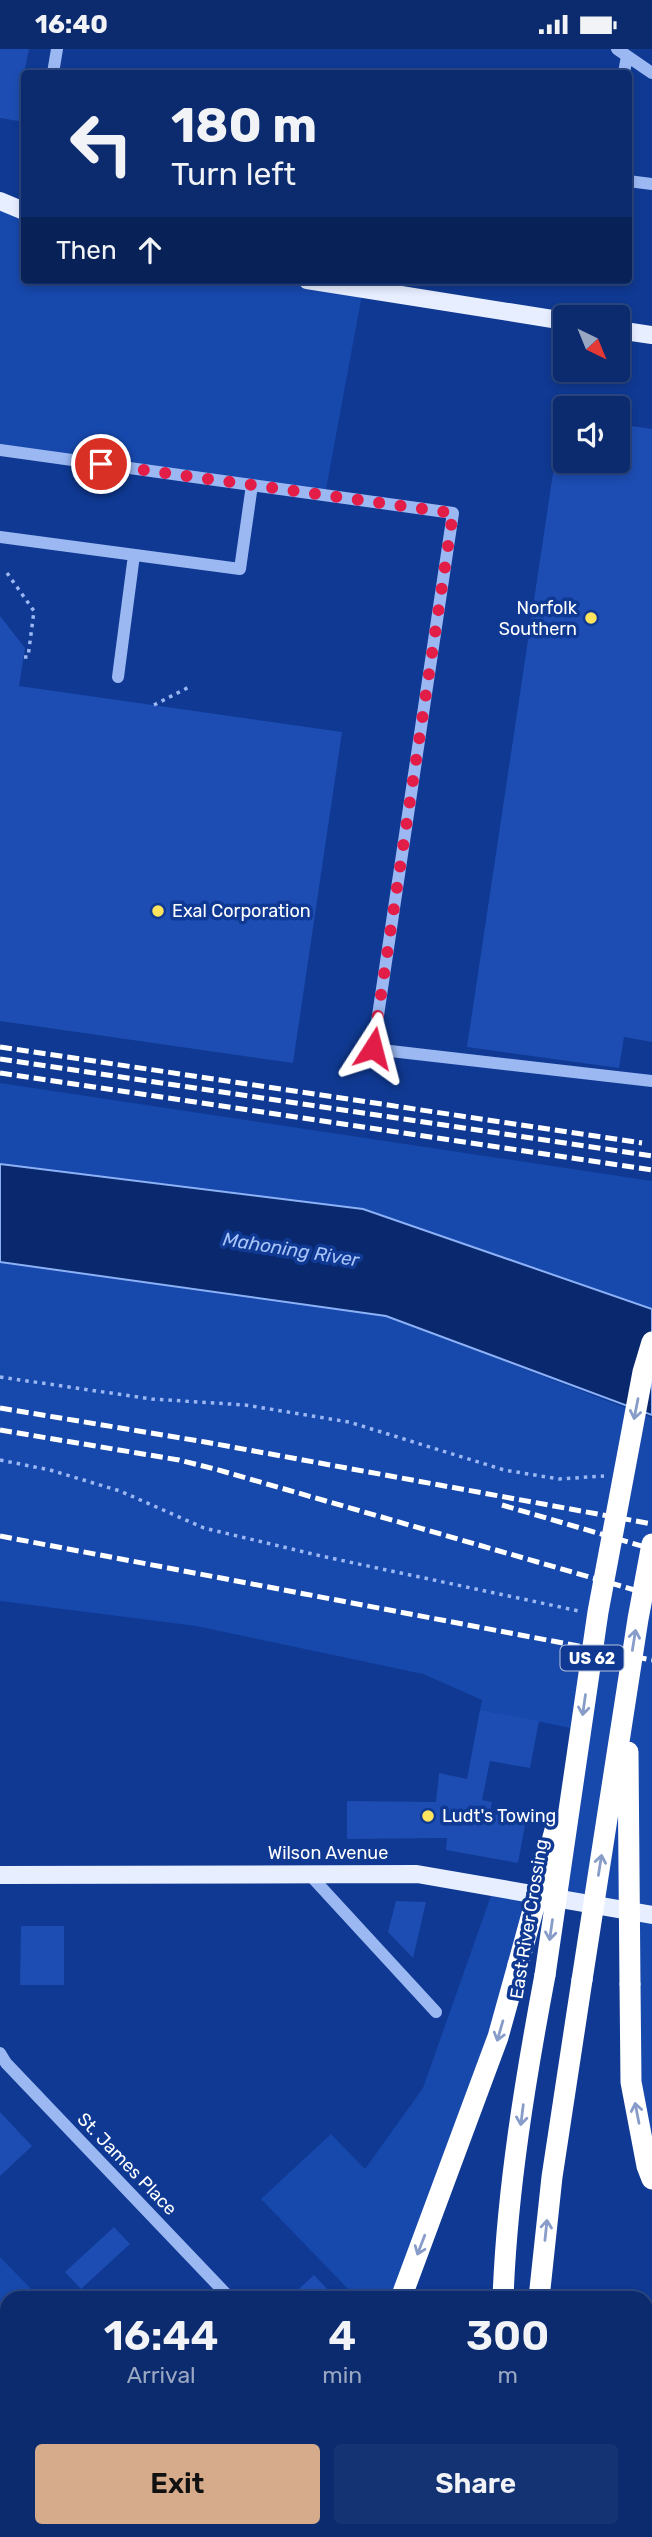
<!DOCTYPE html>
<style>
body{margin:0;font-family:Rubik,sans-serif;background:#143373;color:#f1f3f6;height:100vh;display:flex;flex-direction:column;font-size:26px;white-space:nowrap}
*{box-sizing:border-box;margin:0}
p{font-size:23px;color:#9aa7c2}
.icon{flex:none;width:38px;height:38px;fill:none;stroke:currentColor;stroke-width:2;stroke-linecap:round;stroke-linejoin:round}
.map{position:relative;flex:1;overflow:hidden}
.side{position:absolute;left:0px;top:2242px;width:653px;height:247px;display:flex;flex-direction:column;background:#0b2b6e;border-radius:21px 21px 0 0;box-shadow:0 4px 10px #0003,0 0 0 2px #2b4781}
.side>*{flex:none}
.top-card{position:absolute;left:21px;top:21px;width:611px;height:214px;border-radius:7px;box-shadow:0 4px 10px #0003,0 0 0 2px #2b4781;background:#0b2b6e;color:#f1f3f6;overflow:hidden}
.needle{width:46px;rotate:137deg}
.buttons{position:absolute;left:553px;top:256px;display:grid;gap:14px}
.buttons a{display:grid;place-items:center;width:77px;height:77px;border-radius:7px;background:#0b2b6e;box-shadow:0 4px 10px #0003,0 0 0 2px #2b4781;font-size:35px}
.pin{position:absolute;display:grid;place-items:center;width:60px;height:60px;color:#fff;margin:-30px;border:4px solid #fff;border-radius:50%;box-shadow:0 2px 7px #0007}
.me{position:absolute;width:77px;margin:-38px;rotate:9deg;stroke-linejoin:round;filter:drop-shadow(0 0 5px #0008)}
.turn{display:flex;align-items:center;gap:24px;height:147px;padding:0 35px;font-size:32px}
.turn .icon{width:91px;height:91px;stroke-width:2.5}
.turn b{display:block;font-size:49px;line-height:60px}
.then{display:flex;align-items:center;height:66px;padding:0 35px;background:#0003;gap:14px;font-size:26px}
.eta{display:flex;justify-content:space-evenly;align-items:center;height:119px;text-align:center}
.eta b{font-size:42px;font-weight:600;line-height:49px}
.cta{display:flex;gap:14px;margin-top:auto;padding:14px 35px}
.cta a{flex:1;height:80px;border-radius:7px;background:#d6ab8b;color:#111;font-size:28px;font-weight:600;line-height:80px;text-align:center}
.cta a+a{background:#143373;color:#f1f3f6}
.status{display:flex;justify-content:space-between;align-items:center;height:49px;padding:0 35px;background:#0b2b6e;direction:ltr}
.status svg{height:19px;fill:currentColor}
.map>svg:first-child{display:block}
.green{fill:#1748ac}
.water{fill:#09286d;stroke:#8cb1f7;stroke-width:2}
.building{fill:#1d4db2}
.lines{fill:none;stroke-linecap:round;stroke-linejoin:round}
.path{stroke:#9bb8f3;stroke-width:3.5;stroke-dasharray:3.5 5;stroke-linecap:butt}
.minor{stroke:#9bb8f3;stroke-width:12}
.major{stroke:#e7eeff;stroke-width:18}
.highway{stroke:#fff;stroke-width:21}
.rail{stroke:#fff;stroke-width:5;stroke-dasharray:12 5;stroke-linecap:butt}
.highway-bridge{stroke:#fff;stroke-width:21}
.oneway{stroke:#879cc8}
.route{stroke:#e11d48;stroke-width:12;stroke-dasharray:0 21.6}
.poi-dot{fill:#ffe45d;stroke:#0f3992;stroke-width:2.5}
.labels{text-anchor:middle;stroke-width:7;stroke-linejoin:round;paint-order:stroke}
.shield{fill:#0f3992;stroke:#b7c4de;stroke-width:2}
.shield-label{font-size:16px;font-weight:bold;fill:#fff}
.poi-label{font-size:18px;fill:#fff;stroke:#0f3992;text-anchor:start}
.street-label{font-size:18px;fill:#fff;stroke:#0f3992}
.water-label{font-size:19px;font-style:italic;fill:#a7c3fa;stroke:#0f3992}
</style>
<div class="status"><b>16:40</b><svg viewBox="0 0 49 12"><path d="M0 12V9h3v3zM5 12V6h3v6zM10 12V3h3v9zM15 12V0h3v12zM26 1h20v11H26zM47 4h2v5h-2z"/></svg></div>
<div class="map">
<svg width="652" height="2488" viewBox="0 0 652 2488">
<rect width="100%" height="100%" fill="#0f3992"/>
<!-- green -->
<path class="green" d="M0 152 24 162V231H307L363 240 325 446 0 401Z
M0 1034 652 1132V1260L363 1160 0 1115Z
M0 1213 386 1267 652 1369V2130L647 2117 630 1862 536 1850 401 2249H348L350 2242 261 2150 331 2085 365 2120 423 2039 494 1838 535 1850 581 1681 480 1661 482 1651 423 1625 196 1577 0 1552Z
M0 2208 40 2249H7V2482H321L319 2488H0Z"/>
<!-- water -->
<path class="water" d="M0 1115 363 1160 652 1260V1366L386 1267 0 1213Z"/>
<!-- building -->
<path class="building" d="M0 0H29L24 24V73L0 69Z
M618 375 652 380V993L624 988 619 1019 467 998 555 411H618Z
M0 567 25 599 19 637 342 683 293 1014 0 972Z
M480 1661 539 1672 530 1719 490 1712 482 1751 492 1753 490 1764 526 1771 518 1814 446 1801 447 1789 347 1790V1752L436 1753 439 1724 467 1730Z
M396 1852 426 1853 413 1909 388 1883Z
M21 1877H64V1936H20Z
M0 2063 32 2097 0 2127Z
M114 2178 130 2195 81 2240 65 2223Z
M314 2226 328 2241 319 2249H289Z"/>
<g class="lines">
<!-- path -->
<path class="path" d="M7 524 34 562 28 608H24
M154 656 191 637
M0 1328 152 1350 245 1356 349 1373 504 1421 559 1430 604 1427
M0 1411 50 1421 120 1442 204 1479 321 1507 579 1562"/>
<!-- minor -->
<path class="minor" d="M617 0 652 24
M53 24 57 0
M624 24 627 7
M628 132 652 135
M0 401 453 464 373 1000 652 1032
M0 488 240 520 252 436
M118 628 134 506
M309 1825 436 1963
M0 2004 6 2014 230 2249"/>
<!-- major -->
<path class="major" d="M0 152 24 162
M307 231 565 272
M618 281 652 286
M0 1826 417 1825 652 1866"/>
<!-- highway -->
<path class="highway" d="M630 1935 631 2033 647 2117 652 2130
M401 2249 498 1988 518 1916
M503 2249C507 2142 525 2032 545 1926
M539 2249 552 2128 582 1931
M521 2482 522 2488
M556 2482 558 2488
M319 2488 321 2482"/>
<!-- rail -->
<path class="rail" d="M0 998 642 1094
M0 1010 652 1107
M0 1024 652 1121
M0 1359 205 1393 652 1475
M0 1381 179 1411 215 1420 652 1546
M502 1456 652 1500
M0 1487 652 1611"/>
<!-- highway-bridge -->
<path class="highway-bridge" d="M628 1703 630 1935
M518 1916 555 1781
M545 1926 598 1563 643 1323 652 1293
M582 1931 638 1570 652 1495"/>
</g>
<!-- one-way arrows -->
<defs><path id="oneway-shaft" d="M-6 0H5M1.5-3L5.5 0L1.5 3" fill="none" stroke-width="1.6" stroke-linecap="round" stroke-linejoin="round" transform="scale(1.75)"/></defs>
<g class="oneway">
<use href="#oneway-shaft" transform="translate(636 1360) rotate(101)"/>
<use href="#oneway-shaft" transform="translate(634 1591) rotate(-81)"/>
<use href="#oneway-shaft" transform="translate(584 1656) rotate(98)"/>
<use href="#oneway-shaft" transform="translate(600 1816) rotate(-81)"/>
<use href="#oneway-shaft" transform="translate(551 1881) rotate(98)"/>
<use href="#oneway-shaft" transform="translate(500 1982) rotate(106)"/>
<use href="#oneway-shaft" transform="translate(637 2064) rotate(-101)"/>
<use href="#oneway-shaft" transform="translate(522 2066) rotate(97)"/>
<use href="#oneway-shaft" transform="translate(546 2181) rotate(-84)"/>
<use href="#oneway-shaft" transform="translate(421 2196) rotate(111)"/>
</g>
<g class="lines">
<!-- route -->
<path class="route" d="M101 415 453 464 373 999"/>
</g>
<!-- markers -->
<g class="poi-dot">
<circle cx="591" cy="569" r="7"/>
<circle cx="158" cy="862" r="7"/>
<circle cx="428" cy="1767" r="7"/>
</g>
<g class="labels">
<!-- shield labels -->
<rect class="shield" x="560.5" y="1596.5" width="63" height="25" rx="5"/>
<g class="shield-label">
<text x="592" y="1615">US 62</text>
</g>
<!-- poi labels -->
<g class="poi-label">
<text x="577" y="565" text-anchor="end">Norfolk<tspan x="577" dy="21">Southern</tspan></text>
<text x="172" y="868">Exal Corporation</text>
<text x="442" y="1773">Ludt's Towing</text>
</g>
<!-- street labels -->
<g class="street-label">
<text x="328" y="1810">Wilson Avenue</text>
<text transform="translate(529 1870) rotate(-81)" y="6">East River Crossing</text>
<text transform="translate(127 2115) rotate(46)" y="6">St. James Place</text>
</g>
<!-- water labels -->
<g class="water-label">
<text transform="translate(291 1200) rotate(9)" y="7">Mahoning River</text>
</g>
</g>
</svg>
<div class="buttons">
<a><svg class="needle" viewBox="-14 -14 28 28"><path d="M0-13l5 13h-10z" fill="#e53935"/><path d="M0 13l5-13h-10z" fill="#9aa7c2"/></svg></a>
<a><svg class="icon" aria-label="sound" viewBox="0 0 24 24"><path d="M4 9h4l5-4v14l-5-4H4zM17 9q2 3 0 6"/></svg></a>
</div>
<div class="pin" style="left:101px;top:415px;background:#d93025"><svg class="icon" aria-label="arrive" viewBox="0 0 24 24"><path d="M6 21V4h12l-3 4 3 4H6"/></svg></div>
<svg class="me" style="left:373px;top:999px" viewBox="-20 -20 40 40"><path d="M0-17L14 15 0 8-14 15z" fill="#e11d48" stroke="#fff" stroke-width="4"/></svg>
<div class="top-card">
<div class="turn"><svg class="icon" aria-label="left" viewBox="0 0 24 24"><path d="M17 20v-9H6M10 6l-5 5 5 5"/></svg><div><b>180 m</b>Turn left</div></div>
<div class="then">Then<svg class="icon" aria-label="ahead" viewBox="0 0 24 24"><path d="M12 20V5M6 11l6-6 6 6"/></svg></div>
</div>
<section class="side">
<div class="eta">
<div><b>16:44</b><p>Arrival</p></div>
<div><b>4</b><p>min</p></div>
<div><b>300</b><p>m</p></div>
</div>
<div class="cta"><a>Exit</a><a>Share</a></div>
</section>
</div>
